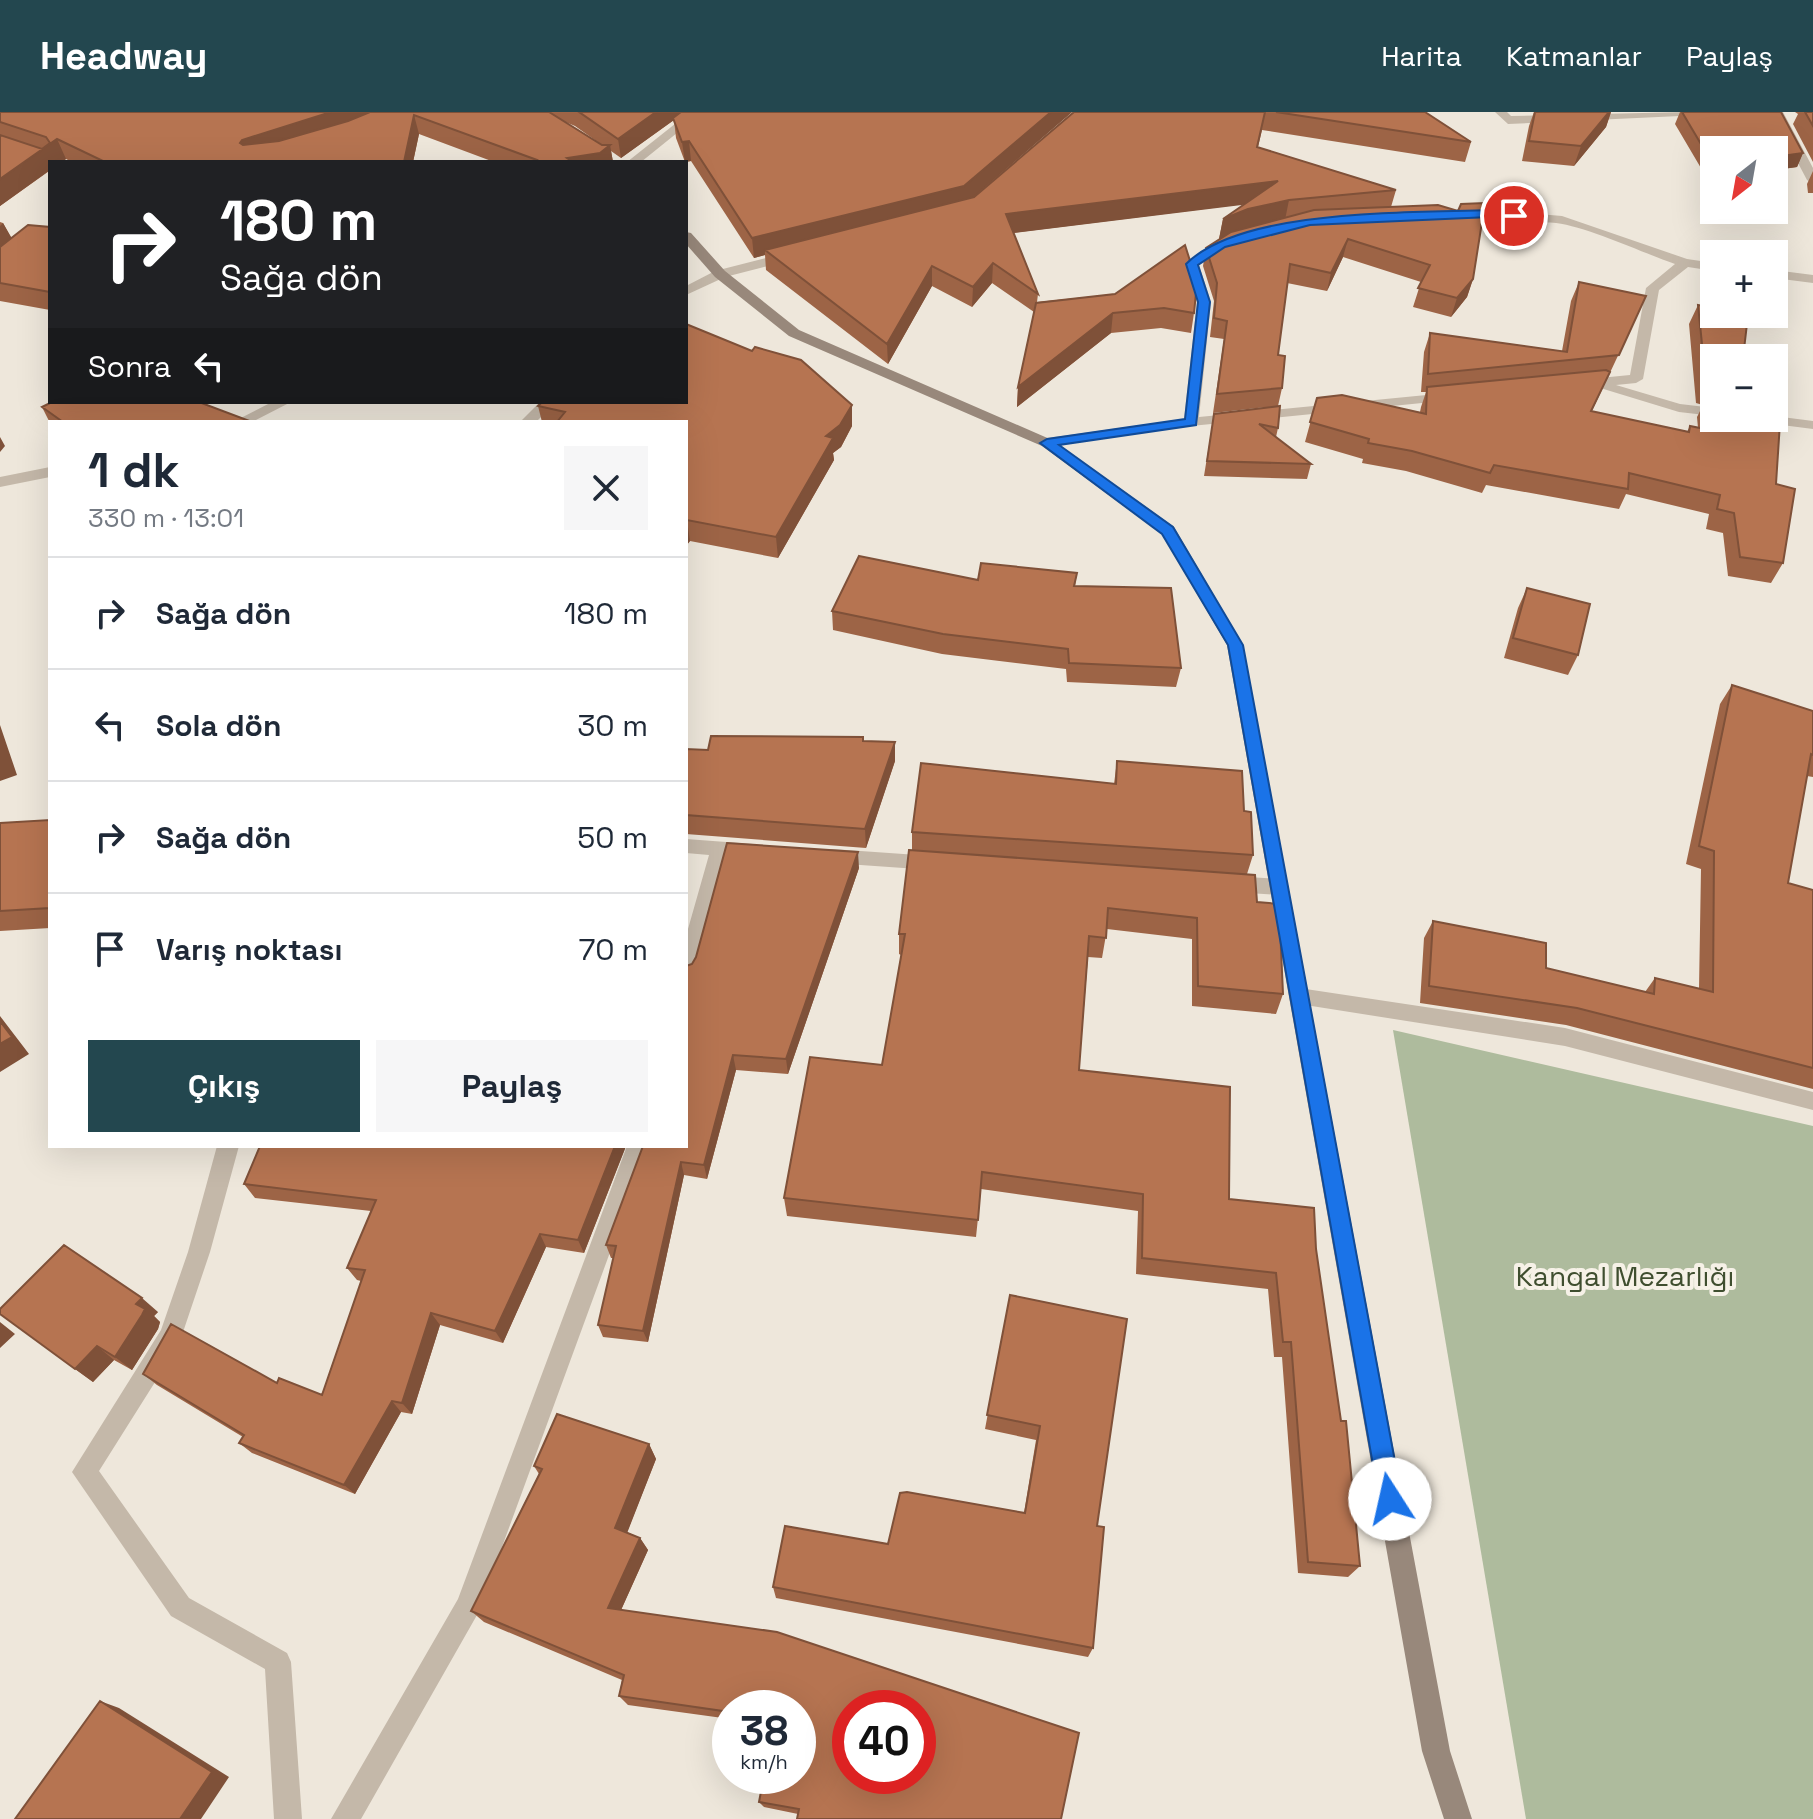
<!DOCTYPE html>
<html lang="tr">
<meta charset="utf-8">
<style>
body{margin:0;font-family:"Space Grotesk",sans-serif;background:#f6f6f7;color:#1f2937;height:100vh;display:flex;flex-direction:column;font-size:30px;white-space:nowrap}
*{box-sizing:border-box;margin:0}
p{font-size:26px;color:#747a83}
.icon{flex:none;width:44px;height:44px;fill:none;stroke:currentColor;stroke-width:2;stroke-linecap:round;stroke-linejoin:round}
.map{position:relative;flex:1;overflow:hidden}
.panel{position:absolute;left:48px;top:308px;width:640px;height:728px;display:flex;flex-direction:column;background:#fff;border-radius:0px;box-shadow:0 8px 32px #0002}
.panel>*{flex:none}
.banner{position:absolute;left:48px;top:48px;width:640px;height:244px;border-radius:0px;box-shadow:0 8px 32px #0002;background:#202124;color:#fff;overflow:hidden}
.needle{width:52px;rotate:211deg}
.buttons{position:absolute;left:1700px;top:24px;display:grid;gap:16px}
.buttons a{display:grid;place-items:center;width:88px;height:88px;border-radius:0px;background:#fff;box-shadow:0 8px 32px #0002;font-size:40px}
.speed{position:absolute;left:712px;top:1578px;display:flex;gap:16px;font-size:40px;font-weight:700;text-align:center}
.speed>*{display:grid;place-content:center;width:104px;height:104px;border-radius:50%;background:#fff;box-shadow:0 8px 32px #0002;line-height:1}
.speed small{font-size:20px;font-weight:400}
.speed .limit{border:12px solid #d22;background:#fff;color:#111}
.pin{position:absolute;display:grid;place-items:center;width:68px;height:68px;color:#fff;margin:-34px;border:4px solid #fff;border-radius:50%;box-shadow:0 2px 8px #0007}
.me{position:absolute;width:88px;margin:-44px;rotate:350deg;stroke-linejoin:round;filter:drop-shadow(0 0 6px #0008)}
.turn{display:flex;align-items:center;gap:28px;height:168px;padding:0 40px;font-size:36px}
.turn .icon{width:104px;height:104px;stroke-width:2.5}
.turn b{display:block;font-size:56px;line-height:68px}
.then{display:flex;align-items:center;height:76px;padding:0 40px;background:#0003;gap:16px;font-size:30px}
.round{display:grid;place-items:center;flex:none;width:84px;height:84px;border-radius:0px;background:#f6f6f7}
.head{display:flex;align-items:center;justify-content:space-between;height:136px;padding:0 40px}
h1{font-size:48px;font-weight:700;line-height:60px}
.primary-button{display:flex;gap:16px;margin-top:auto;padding:16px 40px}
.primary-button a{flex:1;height:92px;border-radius:0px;background:#23474f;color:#fff;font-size:32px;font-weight:700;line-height:92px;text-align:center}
.primary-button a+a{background:#f6f6f7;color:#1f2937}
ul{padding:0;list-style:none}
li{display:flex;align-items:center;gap:24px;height:112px;padding:0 40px;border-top:2px solid #e0e1e3}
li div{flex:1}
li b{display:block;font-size:30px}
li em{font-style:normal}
header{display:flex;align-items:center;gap:48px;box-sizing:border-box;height:112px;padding:0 40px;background:#23474f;color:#fff}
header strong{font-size:38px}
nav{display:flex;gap:44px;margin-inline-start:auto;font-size:28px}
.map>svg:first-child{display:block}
.green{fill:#aebb9d}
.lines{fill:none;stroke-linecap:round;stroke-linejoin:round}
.street{fill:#c4b8a9;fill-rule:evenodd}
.secondary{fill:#98887b;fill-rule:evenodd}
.wall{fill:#9d6446;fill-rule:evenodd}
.shaded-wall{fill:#7f5139}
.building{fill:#b67451;stroke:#7f5139;stroke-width:2;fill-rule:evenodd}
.route{fill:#1a73e8;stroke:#114b97;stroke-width:2}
.labels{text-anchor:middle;stroke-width:8;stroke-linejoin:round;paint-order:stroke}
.park-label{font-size:28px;fill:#3f4e2f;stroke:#f6f1e7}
</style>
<header>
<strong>Headway</strong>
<nav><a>Harita</a><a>Katmanlar</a><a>Paylaş</a></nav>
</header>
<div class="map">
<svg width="1813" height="1707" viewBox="0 0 1813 1707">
<rect width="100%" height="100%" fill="#eee7db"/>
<!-- green -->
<path class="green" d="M1393 918 1813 1014V1707H1526Z"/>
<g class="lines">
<!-- street -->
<path class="street" d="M690 0H703L641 50H627Z
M1495 0H1507L1511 4 1686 0 1680 4 1508 12Z
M1771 0H1783L1813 56V72L1807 68Z
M1490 98 1562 104 1687 147 1714 151V159L1688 155 1659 178 1643 267 1636 271 1616 273 1680 292 1714 296V304L1679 300 1597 275 1579 276 1572 272 1579 268 1630 263 1646 176 1675 152C1643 141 1588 115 1556 111 1538 109 1459 109 1451 103L1457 99Z
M1228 126 1233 127V133L1199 153 1211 190 1199 305 1447 281 1452 282V288L1191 314 1042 334V328L1047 326 1184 307 1197 190 1185 152Z
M790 140 795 141V147L725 165 686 183V174L715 159Z
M1774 158 1813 163V171L1774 166Z
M272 290H291L252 310H233Z
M540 290H556L536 310H520Z
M1774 304 1813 309V317L1758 310 1751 306Z
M50 355V365L0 375V365Z
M686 727 753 732 762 739 753 746 727 744 696 860 693 866 686 868V824L709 743 686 741Z
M832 737 932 744 939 746 942 751 939 756 932 758 832 751 825 749 823 744 825 739Z
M1232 764 1279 767 1286 770 1289 775 1286 780 1279 783 1232 780 1225 777 1222 772 1225 767Z
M1299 876 1565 916 1813 980V998L1565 934 1299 892 1292 890 1289 884 1292 878Z
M217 1034H239L210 1140 179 1232 99 1359 189 1486 287 1541 291 1550 302 1707H274L265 1557 171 1504 72 1360 161 1218 188 1140Z
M627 1034H649L477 1503 361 1707H331L458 1487Z"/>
<!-- secondary -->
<path class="secondary" d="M686 120 691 121 725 159 799 218 1052 328 1174 415 1243 533 1450 1639 1472 1707H1444L1422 1639 1227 533 1162 422 1042 334 789 224 715 165 686 132Z"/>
</g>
<!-- wall -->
<path class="wall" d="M0 0H1072L972 86 1074 0H1425L1471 30 1465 50 1262 18 1258 35 1396 78 1391 95 1473 167 1467 185 1451 205 1413 195 1421 170 1343 145 1327 179 1287 171 1278 243 1282 276 1278 294V316L1276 325 1311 352 1307 367 1204 364 1214 302 1266 295 1213 301 1224 227 1210 225 1214 189 1203 154 1206 136 1219 127 1223 107 1244 92 1013 121 1038 182 1037 190 1115 182 1194 201 1191 221 1161 216 1111 221 1017 295 1018 275 1034 200 992 171 972 195 932 174 888 252 766 158 765 143 754 146 691 49 685 50 676 26 674 8 621 46 611 39 613 50H494L419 22 413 50H72L66 47 0 94ZM563 9 575 14 602 33Z
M1532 0H1611L1606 15 1574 54 1522 49 1529 14 1534 0Z
M1680 0H1781L1803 41 1797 55 1708 68 1675 12Z
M1795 0H1813V50L1793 12 1798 2Z
M1813 59V81H1808L1807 72Z
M0 110 3 111 11 126 50 115V198L0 189Z
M1579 170 1646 184 1592 299 1687 320 1690 314 1698 316 1697 305 1703 293 1696 291 1689 212 1698 193 1714 246V306L1776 372 1783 451 1771 471 1728 464 1723 421 1706 417 1709 402 1626 382 1619 397 1486 373 1482 381 1406 359 1362 351 1363 347 1305 330 1317 286 1420 300 1421 295 1426 280H1421L1424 240 1430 221 1562 239 1571 189Z
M852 293V314L841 335 833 341 834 348 778 446 690 429 686 434V310H542L538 294Z
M42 295 252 310 50 311Z
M1077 461 1075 474 1181 556 1176 575 1067 570 1066 557 942 542 833 518 832 499 978 468Z
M1527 476 1578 543 1568 563 1504 546 1518 496Z
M1732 573 1813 599V665L1807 664 1788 771 1813 778V977L1566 913 1420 891 1424 826 1433 809 1546 856 1645 880 1655 866 1699 877 1701 757 1686 752 1720 592Z
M863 629 895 630V649L866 736 686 722V637L708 638Z
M1117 649 1244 699 1253 743 1247 762 1257 790 1283 882 1276 902 1192 894V827L1107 817 1102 846 1088 845 1079 958 1229 1087 1316 1137 1360 1454 1348 1465 1298 1461 1282 1245H1274L1268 1177 1136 1162 1138 1099 981 1077 976 1125 787 1104 784 1086 882 953 901 843 899 842V822L912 739V720L1114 672Z
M50 708V816L0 819V711Z
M859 756 788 962 736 958 707 1067 684 1063 648 1230 603 1225 598 1213 614 1146H611L606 1133 686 1034 692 852Z
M626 1034 584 1141 546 1135 503 1231 440 1213 412 1302 401 1300 355 1382 252 1341 239 1331 243 1325 157 1273 143 1262 277 1271 322 1283 361 1169 357 1168 347 1156 371 1099 255 1086 244 1072Z
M1010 1183 1097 1414 1093 1536 1088 1545 776 1486 773 1475 1024 1401 1036 1328 985 1317Z
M158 1200 154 1204 160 1210 158 1217 132 1258 114 1248 93 1270 0 1202Z
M649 1332 656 1347 627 1420 640 1426 648 1438 621 1498 1079 1621 798 1702 764 1695 759 1690 798 1596H730V1607L628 1593 619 1584 622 1568 484 1510 471 1499 539 1362 534 1354Z"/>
<!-- shaded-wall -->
<path class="shaded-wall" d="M331 0H382L249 47 240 31 242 28Z
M656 0H685L621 46 618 27Z
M1051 0H1072L964 93 765 138V143L754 146 752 126Z
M1609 0H1611L1606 15 1574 54 1581 34Z
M414 3 419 22 413 50H404Z
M57 27 66 47 62 50H50V58L0 94V67Z
M689 29 691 49 685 50 682 30Z
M610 33 613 50H568L567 46Z
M1803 41 1797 55 1774 58V45Z
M1714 54V67L1708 68Z
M1278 69 1274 89 1005 122 1006 102Z
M1289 88 1285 108 1219 127 1223 107 1248 97Z
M3 111 14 130 0 143V114Z
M1348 127 1343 145 1327 179 1331 161Z
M993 151 992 171 972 195 973 175Z
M932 154V174L888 252 887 232Z
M1473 167 1467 185 1451 205 1457 186Z
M1113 201 1111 221 1017 295 1018 275Z
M852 293V314L841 335 833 341 834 348 778 446 776 425 826 324Z
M0 325 5 334 0 340Z
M687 408 690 429 686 434V409Z
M0 613 17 663 0 669Z
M895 630V649L866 736 865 717Z
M858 740 859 756 788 962 786 947Z
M0 904 29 942 0 960Z
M733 943 736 958 707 1067 704 1053Z
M615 1034H626L584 1141 578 1128Z
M681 1050 684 1063 648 1230 643 1219Z
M540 1122 546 1135 503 1231 495 1219Z
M142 1186 158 1200 154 1204 160 1210 158 1217 132 1258 115 1245 136 1192Z
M431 1201 440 1213 412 1302 402 1291Z
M0 1210 15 1222 0 1236Z
M97 1234 114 1248 93 1270 75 1257Z
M392 1289 401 1300 355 1382 344 1373Z
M649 1332 656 1347 624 1429 615 1416Z
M640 1426 648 1438 617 1507 608 1496Z
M100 1589 119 1596 229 1665 201 1707H180Z"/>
<!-- building -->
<path class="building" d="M0 0H331L242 28 240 31 243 33 279 29 348 9 370 0H549L602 33H610L600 41 567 46 573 50H535L537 48 414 3 404 50H105L57 27 0 67V23L42 37 50 31 46 25 0 10Z
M579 0H656L618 27Z
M681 0H1051L964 74 752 126 689 29 682 30 673 6Z
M1074 0H1265L1257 35 1396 78 1289 88 1248 97 1223 107 1278 69 1006 102 1038 182 993 151 973 175 932 154 887 232 765 138 974 85Z
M1276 0H1425L1471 30Z
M1535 0H1609L1581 34 1529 29Z
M1682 0H1781L1803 41 1774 45V38H1714V54Z
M1805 0H1813V14Z
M1485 91 1473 167 1457 186 1418 176 1430 153 1348 127 1331 161 1290 152 1278 243 1285 244 1282 276 1217 282 1227 209 1214 206 1217 171 1206 136 1231 120 1314 98 1438 93 1458 99 1461 92Z
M28 113 50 115V180L0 171V135Z
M1185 133 1197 171 1194 201 1164 196 1113 201 1018 275 1036 191 1115 182Z
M1579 170 1646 184 1619 243 1428 262 1430 221 1567 240Z
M1698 193 1714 196V202L1748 203 1743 246H1714V273L1706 271Z
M686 212 752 239 755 235 801 248 852 293 840 313 826 324 833 326 776 425 687 408 686 409V310H557L565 300 538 294 542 290H686Z
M1774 252 1779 282H1774Z
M1606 258 1610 260 1591 299 1689 320 1690 314 1710 318 1707 285 1714 286V306H1774V294L1781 295 1776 372 1795 377 1783 451 1740 445 1734 401 1717 397 1720 383 1629 361 1628 377 1494 353 1490 361 1412 339 1368 331 1369 327 1310 310 1317 286 1342 283 1426 302 1427 275Z
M52 290H199L252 310H63L42 295Z
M1280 294 1278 316 1259 312 1311 352 1207 349 1214 302Z
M859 444 978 468 981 451 1077 461 1074 474 1171 476 1181 556 1069 551 1068 537 943 522 832 499Z
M1527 476 1590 492 1578 543 1513 526Z
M1732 573 1813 599V643L1811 642 1788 771 1813 778V956L1577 896 1429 874 1433 809 1546 831V856L1654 882 1655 866 1713 880 1714 739 1699 734Z
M711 624 863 625V629L895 630 865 717 686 703V637L708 638Z
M1117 649 1242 659 1244 699 1251 700 1253 743 912 720 921 651 1116 672Z
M50 708V796L0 799V711Z
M727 731 858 740 786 947 733 943 704 1053 681 1050 643 1219 598 1213 616 1134 606 1133 643 1034H686V854L692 852 696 845Z
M909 738 1255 763 1257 790 1279 792 1283 882 1198 874 1197 806 1108 796 1106 826 1089 824 1079 958 1230 975 1229 1087 1314 1096 1316 1137 1341 1309H1346L1360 1454 1308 1450 1291 1230H1283L1276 1161 1142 1146 1143 1082 982 1060 978 1108 784 1086 810 945 882 953 905 822H899Z
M0 909 12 925 0 932Z
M260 1034H615L578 1128 540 1122 495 1219 431 1201 402 1291 392 1289 344 1373 239 1331 244 1323 143 1262 171 1212 277 1271 279 1266 322 1283 365 1158 347 1156 376 1088 244 1072Z
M64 1133 142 1186 136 1192 145 1197 142 1203 115 1245 97 1234 75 1257 0 1202V1197Z
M1010 1183 1127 1207 1097 1414 1104 1415 1093 1536 773 1475 785 1414 888 1432 900 1381 907 1380 1025 1401 1040 1314 987 1303Z
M557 1302 649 1332 615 1416 640 1426 608 1496 777 1520 1079 1621 1061 1707H797L799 1697 759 1690 764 1664H798V1596H730V1600L619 1584 624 1563 471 1499 542 1357 534 1354ZM850 1596H918V1664H850Z
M100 1589 212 1660 180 1707H15Z"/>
<!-- route -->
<path class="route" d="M1490 98 1520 104 1514 107 1490 105 1310 113 1225 135 1198 153 1210 190 1196 313 1059 333 1173 415 1243 533 1402 1387 1399 1395 1390 1399 1382 1395 1379 1387 1228 533 1162 422 1040 331 1047 327 1185 307 1198 190 1186 152C1242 96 1412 101 1490 98Z"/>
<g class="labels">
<!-- park labels -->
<g class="park-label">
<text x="1625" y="1174">Kangal Mezarlığı</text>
</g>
</g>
</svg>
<div class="buttons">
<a><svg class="needle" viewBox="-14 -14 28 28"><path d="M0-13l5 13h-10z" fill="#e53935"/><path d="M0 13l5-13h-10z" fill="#747a83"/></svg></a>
<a>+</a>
<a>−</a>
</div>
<div class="speed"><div>38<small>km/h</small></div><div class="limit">40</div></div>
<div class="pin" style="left:1514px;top:104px;background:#d93025"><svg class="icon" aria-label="arrive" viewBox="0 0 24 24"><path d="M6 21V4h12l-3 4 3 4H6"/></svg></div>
<svg class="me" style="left:1390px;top:1387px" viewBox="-20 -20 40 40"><circle r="19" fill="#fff"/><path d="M0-13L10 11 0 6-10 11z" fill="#1a73e8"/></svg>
<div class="banner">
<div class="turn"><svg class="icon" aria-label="right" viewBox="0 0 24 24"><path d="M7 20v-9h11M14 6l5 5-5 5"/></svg><div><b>180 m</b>Sağa dön</div></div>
<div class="then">Sonra<svg class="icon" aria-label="left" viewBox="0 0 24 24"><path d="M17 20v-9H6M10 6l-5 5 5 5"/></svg></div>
</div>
<section class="panel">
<div class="head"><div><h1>1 dk</h1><p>330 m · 13:01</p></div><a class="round"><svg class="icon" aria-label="close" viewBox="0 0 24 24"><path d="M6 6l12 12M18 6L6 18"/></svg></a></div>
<ul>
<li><svg class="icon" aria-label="right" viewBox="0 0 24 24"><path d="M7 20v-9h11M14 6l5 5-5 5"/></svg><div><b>Sağa dön</b></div><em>180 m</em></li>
<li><svg class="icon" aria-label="left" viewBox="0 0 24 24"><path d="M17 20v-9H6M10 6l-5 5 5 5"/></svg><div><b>Sola dön</b></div><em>30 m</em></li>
<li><svg class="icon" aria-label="right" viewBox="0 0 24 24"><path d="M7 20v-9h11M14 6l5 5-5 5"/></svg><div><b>Sağa dön</b></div><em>50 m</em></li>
<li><svg class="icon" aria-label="arrive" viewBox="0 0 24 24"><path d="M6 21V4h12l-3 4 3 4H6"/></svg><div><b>Varış noktası</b></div><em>70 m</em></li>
</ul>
<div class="primary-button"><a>Çıkış</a><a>Paylaş</a></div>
</section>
</div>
